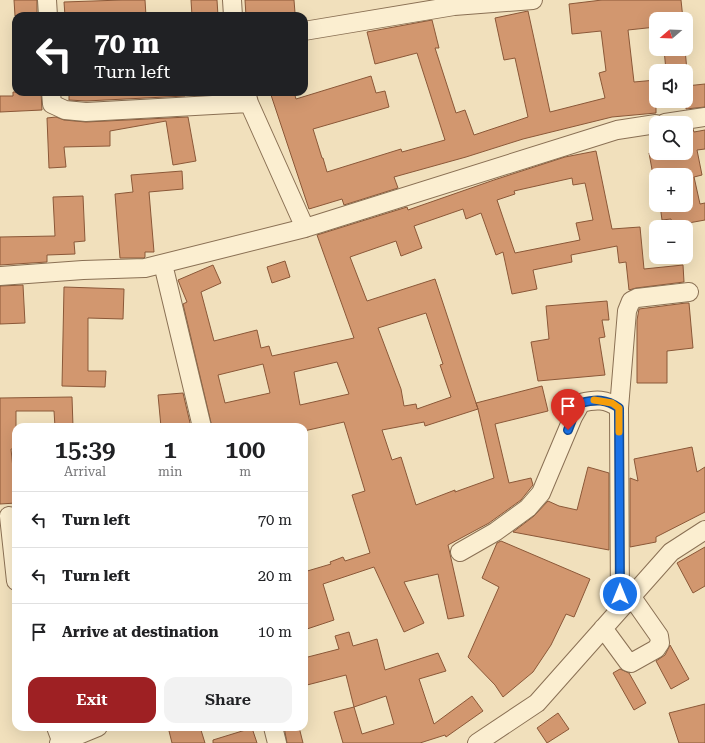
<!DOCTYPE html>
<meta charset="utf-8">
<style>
body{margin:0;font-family:"Roboto Serif",serif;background:#f2f2f2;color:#202124;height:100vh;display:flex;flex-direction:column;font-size:15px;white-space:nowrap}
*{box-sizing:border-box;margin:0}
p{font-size:13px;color:#757577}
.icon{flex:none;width:22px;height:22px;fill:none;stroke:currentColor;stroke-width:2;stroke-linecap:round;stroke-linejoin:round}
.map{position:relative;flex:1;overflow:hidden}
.sheet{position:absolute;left:12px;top:423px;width:296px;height:308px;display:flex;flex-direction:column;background:#fff;border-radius:12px;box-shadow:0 4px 16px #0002}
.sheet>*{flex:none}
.guide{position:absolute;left:12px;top:12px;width:296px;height:84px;border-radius:12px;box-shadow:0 4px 16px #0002;background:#202124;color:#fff;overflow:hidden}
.needle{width:26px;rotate:251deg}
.controls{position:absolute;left:649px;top:12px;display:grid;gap:8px}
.controls a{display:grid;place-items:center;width:44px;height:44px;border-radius:8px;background:#fff;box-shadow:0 4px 16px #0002;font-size:20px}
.pin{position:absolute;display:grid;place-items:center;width:34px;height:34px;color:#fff;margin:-41px -17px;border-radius:50% 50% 50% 0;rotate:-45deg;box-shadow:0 0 4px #0007}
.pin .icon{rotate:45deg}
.me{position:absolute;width:44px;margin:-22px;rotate:0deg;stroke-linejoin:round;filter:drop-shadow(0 0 3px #0008)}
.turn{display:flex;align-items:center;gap:14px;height:84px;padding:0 16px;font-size:18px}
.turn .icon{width:52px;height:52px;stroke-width:2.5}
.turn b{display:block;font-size:28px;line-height:34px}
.eta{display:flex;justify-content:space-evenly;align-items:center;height:68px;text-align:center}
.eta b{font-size:24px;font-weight:600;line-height:28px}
.cta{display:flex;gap:8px;margin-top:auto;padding:8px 16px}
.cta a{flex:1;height:46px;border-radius:12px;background:#9e2023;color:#fff;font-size:16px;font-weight:600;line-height:46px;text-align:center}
.cta a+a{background:#f2f2f2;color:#202124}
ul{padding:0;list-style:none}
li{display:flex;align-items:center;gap:12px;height:56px;padding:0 16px;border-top:1px solid #e0e0e0}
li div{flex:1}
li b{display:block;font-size:15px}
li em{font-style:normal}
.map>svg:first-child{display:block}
.building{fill:#d2976f;stroke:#8b5838;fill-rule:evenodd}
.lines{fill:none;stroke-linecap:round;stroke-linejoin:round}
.minor-casing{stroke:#8a7054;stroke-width:20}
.minor{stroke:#fbeed0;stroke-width:18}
.route-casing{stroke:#114b97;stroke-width:10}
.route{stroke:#1a73e8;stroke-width:7}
.slow{stroke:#f59e0b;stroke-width:7}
</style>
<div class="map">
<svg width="705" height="743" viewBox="0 0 705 743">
<rect width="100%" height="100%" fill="#f1e0bc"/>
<!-- building -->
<path class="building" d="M14 0H37V16H15Z
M122 0H145L146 16H65L64 2Z
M191 0H217L218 16H192Z
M245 0H294L295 13 246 16Z
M602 0H681L683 19H656V27L628 30 634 82 656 80V113L612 117 523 139 466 157 394 177 398 188 344 205 342 199 309 209 270 92H294L296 99 371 76 376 93 385 91 389 107 313 129 322 158H323L327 172 401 149 402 152 445 140 417 53 375 64 367 32 432 20 439 48H435L456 113 465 110 474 135 528 117 515 58 504 60 495 18 528 11 550 112 605 98 599 73 606 71 601 31 572 34 569 4Z
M664 49H685L687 71H666Z
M705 84V107L686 109V86Z
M13 92H41L42 110 0 112V96H13Z
M69 92H184L185 96 86 101 69 100Z
M56 117 64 120 86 122 188 117 196 161 173 165 166 121 110 131V146L64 147 66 167 49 168 47 118Z
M693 129 694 132 705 130V149L697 150 702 175 694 177 700 204 705 203V220L672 226 671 219 662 220 660 205H686V175H653L649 153H686V130Z
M596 151 612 229 640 227 644 269 683 265 684 282 636 288 629 290 626 262 619 263 617 246 571 255 572 262 533 270 537 289 512 294 503 252 496 255 481 213 466 219 463 209 414 226 422 248 401 256 396 241 350 257 367 301 435 279 478 409 476 403 542 386 548 411 495 424 509 483 531 478 533 485 521 500 489 523 448 545 464 616 448 619 438 574 404 582 424 623 404 632 374 567 323 584 334 620 304 630V572L331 564 330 562 343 557 345 561 370 553 352 495 365 491 344 422 304 431V427H212L183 304 187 302 178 280 213 265 221 283 201 292 214 341 257 330 261 348 269 346 272 356 354 338 317 235 407 207 408 210 494 180 565 157ZM572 178 573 185 585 183 593 220 576 223 580 240 515 253 497 200 515 194 514 191ZM426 313 443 364 440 365 451 397 417 409 416 404 404 406 401 389 378 328ZM337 362 349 394 300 405 294 372ZM263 364 270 393 225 403 218 375ZM478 409 494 478 455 492V490L416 505 401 457 392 460 382 430 424 422 425 426Z
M182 171 183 189 149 192 154 252H145V257L144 258H120L115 194 133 192 131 175Z
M83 196 85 241 74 242 75 254 47 255V262L0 265V237L55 236 53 197Z
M285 261 290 277 272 283 267 267Z
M23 285 25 323 0 324V286Z
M64 287 124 289 123 319 88 318V371H106L105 387 62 386Z
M607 301 609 320H602L605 337 599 338 605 375 538 381 531 342 549 339 546 306Z
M686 303H689L693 348 667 351V383H637V320L639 309Z
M183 393 191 427H161L158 395Z
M72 397 73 427H55L54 411H16V449H11L15 488H16V503L0 504V398Z
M692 447 697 472 705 467V512L656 537V542L630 547V478L638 481 634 459Z
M588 467 609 473V550L513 532 534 516 548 501 559 506 577 510Z
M501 541 590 579 574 617 566 614 551 645 533 672 503 697 495 685 468 657 499 587 482 578 497 543Z
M705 547V586L693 593 677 563Z
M349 632 353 646 377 639 385 670 438 653 446 671 419 679 434 724 472 696 483 711 446 737 445 735 420 743H343L334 712 354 707 346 675 307 685 304 676V658L339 649 335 636ZM386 696 394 724 362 734 354 707Z
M670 645 689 679 671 689 656 661 665 655Z
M620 669 629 673 646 703 634 710 613 673Z
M705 704V743H679L669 713Z
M558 713 569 729 547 743 537 728Z
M168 727H200L205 743H172Z
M284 727H299L303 743H287Z
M252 728 257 743H213V740Z"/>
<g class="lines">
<!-- minor casing -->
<g class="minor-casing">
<path id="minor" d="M47 0 48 16
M232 0 233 16
M304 31 454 6 533 0
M51 92 52 104 65 110 86 112 249 103
M246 92 249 103 305 228
M665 123 705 117
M163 264 202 427
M0 276 83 270 145 268 305 228 617 130 656 124
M9 516 16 581
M460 552 495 532 528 508 541 493 573 417 581 403C596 399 606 399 619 408
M620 609 619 408 627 311 631 301 637 298 689 292
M603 628 628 662 631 663 656 649 660 643 659 636 631 596
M56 727 62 743
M273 727 277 743
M59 743 98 727
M477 743 537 703 671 552 705 530"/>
</g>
<!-- minor -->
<use href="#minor" class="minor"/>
</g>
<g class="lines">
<!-- route casing -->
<g class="route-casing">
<path id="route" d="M568 430 573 417 581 403C596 399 606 399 619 408L620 594"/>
</g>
<!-- route -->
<use href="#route" class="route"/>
<!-- slow -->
<path class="slow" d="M594 400 612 403 619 408V432"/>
</g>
</svg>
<div class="controls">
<a><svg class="needle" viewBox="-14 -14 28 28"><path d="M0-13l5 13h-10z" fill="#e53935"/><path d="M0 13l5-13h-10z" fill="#757577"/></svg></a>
<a><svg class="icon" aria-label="sound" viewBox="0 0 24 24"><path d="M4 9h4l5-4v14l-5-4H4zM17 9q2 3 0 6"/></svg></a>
<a><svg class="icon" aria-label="search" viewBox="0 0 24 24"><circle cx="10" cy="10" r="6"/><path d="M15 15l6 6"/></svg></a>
<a>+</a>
<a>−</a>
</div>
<div class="pin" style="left:568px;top:430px;background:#d93025"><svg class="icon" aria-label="arrive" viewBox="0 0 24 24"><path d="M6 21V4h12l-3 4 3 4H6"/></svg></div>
<svg class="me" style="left:620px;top:594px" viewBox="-20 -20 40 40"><circle r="17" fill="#1a73e8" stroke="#fff" stroke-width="3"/><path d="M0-11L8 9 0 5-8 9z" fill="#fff"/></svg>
<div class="guide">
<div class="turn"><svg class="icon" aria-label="left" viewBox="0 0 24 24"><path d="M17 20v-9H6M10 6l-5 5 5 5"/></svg><div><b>70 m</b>Turn left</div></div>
</div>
<section class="sheet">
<div class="eta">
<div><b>15:39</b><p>Arrival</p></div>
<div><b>1</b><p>min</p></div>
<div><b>100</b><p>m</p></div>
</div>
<ul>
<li><svg class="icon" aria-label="left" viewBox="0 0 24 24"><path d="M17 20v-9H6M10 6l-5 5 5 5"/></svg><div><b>Turn left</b></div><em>70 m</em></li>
<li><svg class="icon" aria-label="left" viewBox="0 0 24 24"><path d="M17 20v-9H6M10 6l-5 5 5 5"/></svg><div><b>Turn left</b></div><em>20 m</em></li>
<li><svg class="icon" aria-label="arrive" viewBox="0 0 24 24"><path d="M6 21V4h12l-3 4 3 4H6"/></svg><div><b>Arrive at destination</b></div><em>10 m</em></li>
</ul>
<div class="cta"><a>Exit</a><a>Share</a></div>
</section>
</div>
